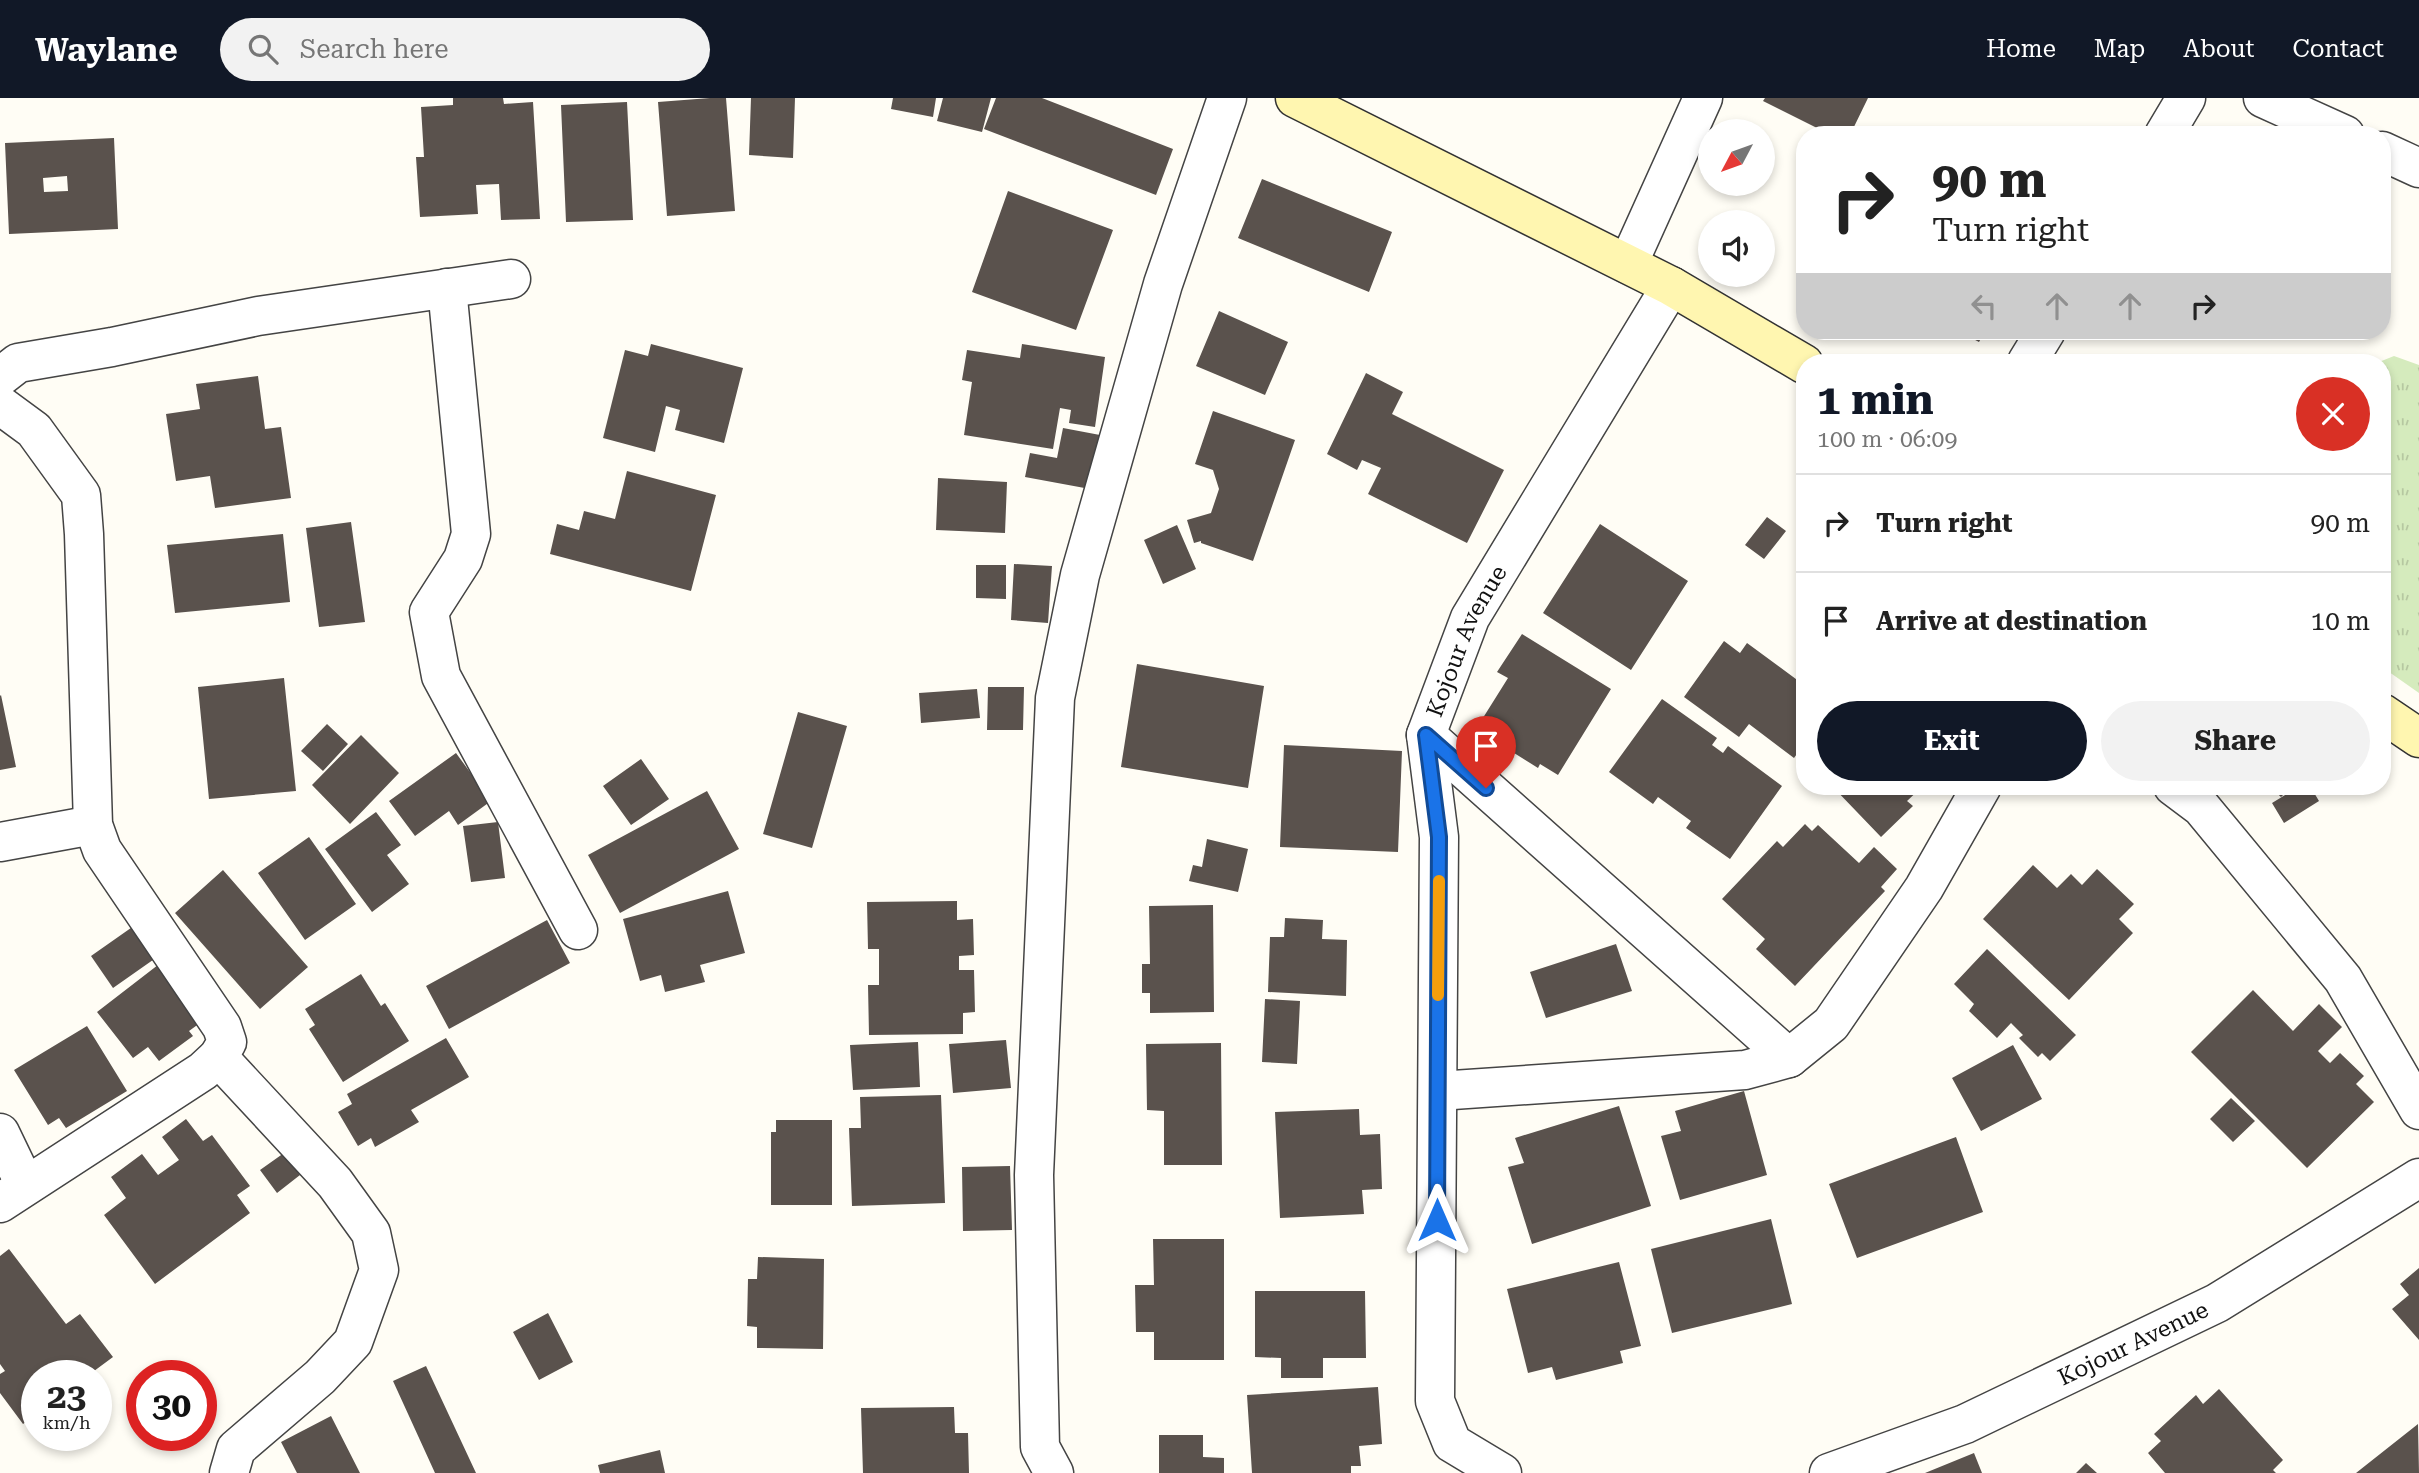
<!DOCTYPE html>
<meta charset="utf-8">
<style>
body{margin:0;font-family:"Roboto Serif",serif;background:#f2f2f2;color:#222;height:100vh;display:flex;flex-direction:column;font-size:26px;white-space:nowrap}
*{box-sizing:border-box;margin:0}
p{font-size:23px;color:#767676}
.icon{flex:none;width:38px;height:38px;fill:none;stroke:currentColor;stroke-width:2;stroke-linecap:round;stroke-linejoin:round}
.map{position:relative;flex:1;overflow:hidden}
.sheet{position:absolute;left:1796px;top:256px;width:595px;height:441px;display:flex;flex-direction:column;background:#fff;border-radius:28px;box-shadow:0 4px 10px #0003}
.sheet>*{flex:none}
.banner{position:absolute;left:1796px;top:28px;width:595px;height:214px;border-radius:28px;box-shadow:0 4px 10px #0003;background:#fff;color:#222;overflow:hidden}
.needle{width:46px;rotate:229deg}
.buttons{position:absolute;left:1698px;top:21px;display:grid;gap:14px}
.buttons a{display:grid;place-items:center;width:77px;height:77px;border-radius:50%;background:#fff;box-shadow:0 4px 10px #0003;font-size:35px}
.speed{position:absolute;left:21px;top:1262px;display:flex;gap:14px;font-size:35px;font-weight:700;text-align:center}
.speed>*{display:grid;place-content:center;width:91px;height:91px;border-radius:50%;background:#fff;box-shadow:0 4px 10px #0003;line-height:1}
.speed small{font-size:18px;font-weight:400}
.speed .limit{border:10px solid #d22;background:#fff;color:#111}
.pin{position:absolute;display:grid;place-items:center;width:60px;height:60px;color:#fff;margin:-72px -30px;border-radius:50% 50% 50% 0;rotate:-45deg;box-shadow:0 0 7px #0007}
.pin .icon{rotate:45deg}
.me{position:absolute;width:77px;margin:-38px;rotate:0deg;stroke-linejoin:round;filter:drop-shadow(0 0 5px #0008)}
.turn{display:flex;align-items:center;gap:24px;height:147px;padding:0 21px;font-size:32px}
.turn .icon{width:91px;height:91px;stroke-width:2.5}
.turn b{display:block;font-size:49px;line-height:60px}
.lanes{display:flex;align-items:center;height:66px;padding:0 21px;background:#0003;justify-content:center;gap:35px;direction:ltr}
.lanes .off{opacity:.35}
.round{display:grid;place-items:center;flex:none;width:74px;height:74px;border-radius:37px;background:#f2f2f2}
.summary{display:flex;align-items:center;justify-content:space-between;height:119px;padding:0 21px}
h1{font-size:42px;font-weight:700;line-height:52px;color:#111827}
.action{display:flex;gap:14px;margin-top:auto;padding:14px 21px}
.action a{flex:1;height:80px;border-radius:42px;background:#111827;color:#fff;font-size:28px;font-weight:700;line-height:80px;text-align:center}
.action a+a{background:#f2f2f2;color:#222}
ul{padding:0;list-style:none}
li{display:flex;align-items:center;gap:21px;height:98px;padding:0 21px;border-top:2px solid #e0e0e0}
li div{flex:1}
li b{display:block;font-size:26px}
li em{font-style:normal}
header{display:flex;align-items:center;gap:42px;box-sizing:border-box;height:98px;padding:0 35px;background:#111827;color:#fff}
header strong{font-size:33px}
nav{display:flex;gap:38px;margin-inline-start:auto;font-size:24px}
.search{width:490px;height:63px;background:#f2f2f2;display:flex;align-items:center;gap:18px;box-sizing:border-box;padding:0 24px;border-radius:38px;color:#767676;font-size:26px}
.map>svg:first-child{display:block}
.grass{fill:url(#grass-tufts)}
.building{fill:#5a524d;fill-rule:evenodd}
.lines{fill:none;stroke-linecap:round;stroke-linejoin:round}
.street-casing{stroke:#444;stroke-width:41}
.secondary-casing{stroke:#333;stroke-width:41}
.street{stroke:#fff;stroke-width:38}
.secondary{stroke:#fff6b0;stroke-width:38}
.route-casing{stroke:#114b97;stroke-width:18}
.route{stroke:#1a73e8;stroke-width:12}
.slow{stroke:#f59e0b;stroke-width:12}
.labels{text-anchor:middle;stroke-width:7;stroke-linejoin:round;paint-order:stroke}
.street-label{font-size:23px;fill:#111;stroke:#fff}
</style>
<header>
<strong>Waylane</strong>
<div class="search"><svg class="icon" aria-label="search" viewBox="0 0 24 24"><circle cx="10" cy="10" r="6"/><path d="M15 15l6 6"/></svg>Search here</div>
<nav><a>Home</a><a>Map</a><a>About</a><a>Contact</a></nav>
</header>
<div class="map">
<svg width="2419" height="1375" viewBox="0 0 2419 1375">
<defs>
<pattern id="grass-tufts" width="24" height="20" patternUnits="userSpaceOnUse" patternTransform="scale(1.75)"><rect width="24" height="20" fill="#d5ebbd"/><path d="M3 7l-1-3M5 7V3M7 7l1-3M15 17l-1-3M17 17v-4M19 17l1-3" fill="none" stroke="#b6c8a1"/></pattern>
</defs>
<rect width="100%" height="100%" fill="#fffdf5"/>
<!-- grass -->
<path class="grass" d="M2394 258 2419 267V595L2382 569V264H2379Z"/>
<!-- building -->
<path class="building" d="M453 0H503L504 6 533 4 540 121 501 122 499 86 476 87 478 116 420 119 416 59H424L421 9 453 7Z
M710 0H726L735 113 667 118 658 4Z
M751 0H795L793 60 749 57Z
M893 0H936L933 19 891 11Z
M943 0H991L982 34 937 23Z
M996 0H1042L1173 51 1156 97 984 31Z
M1765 0H1868L1850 37H1831L1763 3Z
M627 4 633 122 566 124 561 7Z
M114 40 118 131 9 136 5 45ZM67 78 68 93 44 94 43 80Z
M1262 81 1392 134 1369 194 1238 140Z
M1008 93 1113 132 1076 232 972 194Z
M1219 213 1288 244 1265 297 1196 268Z
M1958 233H1985L1979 244Z
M651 246 743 270 724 345 675 332 680 312 666 308 655 354 603 340 625 252 648 258Z
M1022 246 1105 259 1095 329 1069 325 1071 312 1060 310 1053 351 964 337 972 284 962 282 967 252 1020 260Z
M1366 275 1403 294 1392 316 1504 372 1467 445 1368 396 1381 370 1362 362 1357 372 1327 356Z
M258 278 265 331 281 329 291 400 215 410 210 378 176 383 166 316 200 311 196 286Z
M1213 313 1295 342 1253 463 1201 445V443L1194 445 1187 422 1211 415 1219 391 1213 372 1195 366Z
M1063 330 1100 337 1090 391 1025 379 1030 355 1057 360Z
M627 373 716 397 691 493 550 456 557 426 579 432 584 413 615 421Z
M938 380 1007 384 1005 435 936 432Z
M1767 419 1786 433 1764 461 1745 447Z
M351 424 365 524 319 529 306 430Z
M1600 426 1688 483 1631 572 1543 515Z
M1177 427 1196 471 1163 486 1144 442Z
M283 436 290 504 175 515 167 447Z
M1014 466 1052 468 1048 525 1011 522Z
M976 467H1006V501L976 500Z
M1522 536 1611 591 1558 677 1540 666 1538 670 1476 631 1508 580 1497 574Z
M1724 543 1740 555 1747 545 1804 587V646L1794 660 1749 626 1739 639 1684 599Z
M1137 566 1264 588 1248 690 1121 669Z
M284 580 296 693 209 701 198 589Z
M988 589H1024L1023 632H987Z
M977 591 980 620 921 625 919 595Z
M1 597 16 669 0 672V598Z
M1662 601 1717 640 1712 647 1723 655 1728 648 1782 688 1730 761 1686 730 1691 723 1658 699 1653 706 1609 674Z
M798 614 847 628 812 750 763 736Z
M327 626 348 646 323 673 301 653Z
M361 637 399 675 350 726 312 687Z
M1284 647 1402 653 1398 754 1280 749Z
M456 655 491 703 458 727 449 713 415 738 389 703Z
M641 661 669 701 631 727 603 688Z
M1832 688H1923L1907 703 1913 708 1881 739Z
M2269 688H2292L2281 699Z
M2300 688H2310L2319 703 2284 725 2272 705Z
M707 693 739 751 620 815 588 757Z
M376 714 401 747 387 757 409 786 372 814 325 751Z
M498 724 505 780 471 784 463 728Z
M1805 726 1812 733 1818 727 1859 765 1874 749 1897 771 1881 789 1885 793 1795 888 1756 851 1765 841 1722 801 1777 743 1783 749Z
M309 739 356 806 305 842 258 775Z
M1207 741 1248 751 1238 794 1189 783 1193 767 1202 769Z
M2033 767 2057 790 2071 776 2082 787 2097 771 2134 806 2119 821 2133 835 2069 902 1983 821Z
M223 772 308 869 260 911 175 815Z
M728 793 745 855 700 867 705 884 665 894 661 877 640 883 623 821Z
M957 803V822L973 821 974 857 959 858V872H974L975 914 963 915V936L869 937 868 887H879V851H868L867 804Z
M1213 807 1214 914 1150 915V895H1142V866H1150L1149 808Z
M1285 820 1323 822 1322 841 1347 842 1346 898 1268 894 1270 839H1284Z
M547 822 570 865 449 931 426 888Z
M138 825 160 857 113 890 91 858Z
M1616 846 1632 893 1546 920 1530 874Z
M1987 851 2076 937 2050 963 2042 955 2038 959 2019 940 2023 937 2011 925 1997 940 1969 913 1974 906 1954 886Z
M167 860 211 917 189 933 193 938 159 963 148 949 133 960 97 914Z
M361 876 381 908 385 905 409 943 343 984 309 931 315 927 305 911Z
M2253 892 2293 933 2319 906 2342 929 2318 953 2330 965 2340 955 2364 978 2356 986 2374 1004 2307 1070 2191 954Z
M1265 901 1300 903 1297 966 1262 964Z
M87 928 127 993 66 1030 59 1020 48 1027 14 972Z
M446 940 469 979 411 1012 419 1024 375 1049 371 1040 358 1048 338 1014 352 1006 347 996Z
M1006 942 1011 990 953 995 949 946Z
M918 944 920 989 853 992 850 947Z
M1221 945 1222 1067H1164V1013L1147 1012 1146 946Z
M2013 947 2042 1001 1981 1033 1952 980Z
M1744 993 1767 1077 1680 1102 1661 1038 1681 1033 1675 1013Z
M941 997 945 1105 852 1108 849 1030H861L860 999Z
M2231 1000 2255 1023 2233 1044 2210 1021Z
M1619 1008 1651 1108 1532 1146 1508 1069 1524 1065 1515 1040Z
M1359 1011 1360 1037 1380 1036 1382 1091 1362 1092 1364 1116 1280 1120 1275 1014Z
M186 1021 203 1043 212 1037 250 1088 237 1097 250 1115 155 1186 104 1117 126 1100 111 1079 142 1056 158 1077 179 1062 162 1039Z
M776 1022H832V1107H771V1034H776Z
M1956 1039 1983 1114 1857 1160 1829 1086Z
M284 1055 300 1077 277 1095 260 1072Z
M1010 1068 1012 1132 963 1133 962 1069Z
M1771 1121 1792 1206 1672 1235 1651 1151Z
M1153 1141H1224V1262H1154V1234H1136L1135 1187H1154Z
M9 1151 66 1226 80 1216 113 1259 90 1276 91 1278H37V1316L23 1326 0 1295V1276L5 1273 0 1266V1158Z
M758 1159 824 1161 823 1251 757 1250V1229L747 1228 748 1181H757Z
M1619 1164 1641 1248 1620 1253 1623 1265 1556 1282 1552 1269 1528 1275 1507 1191Z
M2419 1170V1242L2392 1211 2409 1197 2400 1186Z
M1255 1193H1365L1366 1260H1323V1280H1281V1260L1255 1259Z
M548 1215 573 1264 539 1282 513 1234Z
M426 1268 476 1375H435L393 1283Z
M1378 1289 1382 1346 1359 1348 1361 1368H1351V1375H1252L1247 1297Z
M2219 1291 2283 1362 2273 1372 2276 1375H2165L2148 1355 2161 1343 2154 1336 2196 1297 2203 1306Z
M954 1309 955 1335H968L969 1375H863L861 1310Z
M331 1318 360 1375H297L281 1344Z
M2418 1326 2419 1375H2356Z
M1159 1337H1203V1359L1224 1360V1375H1159Z
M660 1352 665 1375H600L598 1367Z
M1974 1355 1982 1375H1925Z
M2086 1365 2097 1375H2076Z"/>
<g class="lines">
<!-- street casing -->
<g class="street-casing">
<g id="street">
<path d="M2263 0 2345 37"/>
<path d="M2164 37 2186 0"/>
<path d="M2382 53 2419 70"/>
<path d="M1628 166 1703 0"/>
<path d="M447 190 471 436 463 461 429 514 441 578 578 832"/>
<path d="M2027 264 2046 233"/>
<path d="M0 279 18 265 112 249 258 218 511 181"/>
<path d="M0 307 34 332 81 397 84 436 93 727 102 752 222 929 227 944 218 959 203 973 0 1105"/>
<path d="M1426 637 1789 960"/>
<path d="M2173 688 2201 709 2343 881 2419 1012"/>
<path d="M0 744 93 727"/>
<path d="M218 959 335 1085 371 1135 379 1172 353 1244 320 1279 236 1351 229 1375"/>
<path d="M1438 993 1745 972 1789 960 1831 926 1924 790 1982 688"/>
<path d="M0 1035 25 1087"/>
<path d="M1054 1375 1040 1349 1034 1077 1055 600 1080 477 1163 186 1227 0"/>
<path id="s1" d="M1502 1375 1452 1345 1435 1303 1439 739 1426 637 1470 520 1671 188"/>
<path id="s2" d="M1829 1375 1965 1326 2217 1205 2419 1080"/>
</g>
</g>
<!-- secondary casing -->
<g class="secondary-casing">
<path id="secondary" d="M1295 0 1671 188 1804 266
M2382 615 2419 640"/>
</g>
<!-- street -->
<use href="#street" class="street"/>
<!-- secondary -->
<use href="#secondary" class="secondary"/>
</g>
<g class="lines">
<!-- route casing -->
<g class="route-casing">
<path id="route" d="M1437 1122 1439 739 1426 637 1486 690"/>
</g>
<!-- route -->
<use href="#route" class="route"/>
<!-- slow -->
<path class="slow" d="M1438 897 1439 783"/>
</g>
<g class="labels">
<!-- street labels -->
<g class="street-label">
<text dy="8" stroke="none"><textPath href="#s1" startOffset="873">Kojour Avenue</textPath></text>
<text dy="8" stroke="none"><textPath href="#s2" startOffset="331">Kojour Avenue</textPath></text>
</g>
</g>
</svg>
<div class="buttons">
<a><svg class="needle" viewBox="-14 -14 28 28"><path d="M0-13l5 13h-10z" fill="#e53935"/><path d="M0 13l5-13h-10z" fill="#767676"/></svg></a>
<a><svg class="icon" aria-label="sound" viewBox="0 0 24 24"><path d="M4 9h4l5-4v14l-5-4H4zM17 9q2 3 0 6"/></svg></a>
</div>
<div class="speed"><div>23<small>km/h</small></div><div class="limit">30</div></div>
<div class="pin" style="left:1486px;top:690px;background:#d93025"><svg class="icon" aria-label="arrive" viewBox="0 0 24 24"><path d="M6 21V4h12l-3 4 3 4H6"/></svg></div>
<svg class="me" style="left:1437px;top:1122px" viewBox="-20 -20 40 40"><path d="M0-17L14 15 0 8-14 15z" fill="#1a73e8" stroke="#fff" stroke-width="4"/></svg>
<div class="banner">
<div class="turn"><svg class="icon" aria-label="right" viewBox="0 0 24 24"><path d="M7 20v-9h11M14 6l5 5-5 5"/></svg><div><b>90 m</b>Turn right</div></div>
<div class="lanes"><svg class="icon off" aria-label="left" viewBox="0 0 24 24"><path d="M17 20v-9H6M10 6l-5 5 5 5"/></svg><svg class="icon off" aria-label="ahead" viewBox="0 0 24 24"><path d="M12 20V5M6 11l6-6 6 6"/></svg><svg class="icon off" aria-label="ahead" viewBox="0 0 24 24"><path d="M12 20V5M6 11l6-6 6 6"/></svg><svg class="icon" aria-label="right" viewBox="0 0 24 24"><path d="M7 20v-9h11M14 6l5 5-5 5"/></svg></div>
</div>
<section class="sheet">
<div class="summary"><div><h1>1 min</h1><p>100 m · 06:09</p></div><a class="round" style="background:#d93025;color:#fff"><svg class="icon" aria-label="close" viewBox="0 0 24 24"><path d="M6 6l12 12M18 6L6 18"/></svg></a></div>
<ul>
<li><svg class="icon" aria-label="right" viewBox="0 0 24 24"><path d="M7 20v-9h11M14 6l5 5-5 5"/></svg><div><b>Turn right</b></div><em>90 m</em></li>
<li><svg class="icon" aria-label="arrive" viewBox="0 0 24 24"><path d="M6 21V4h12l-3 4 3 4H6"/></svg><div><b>Arrive at destination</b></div><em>10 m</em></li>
</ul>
<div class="action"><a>Exit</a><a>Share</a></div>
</section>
</div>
